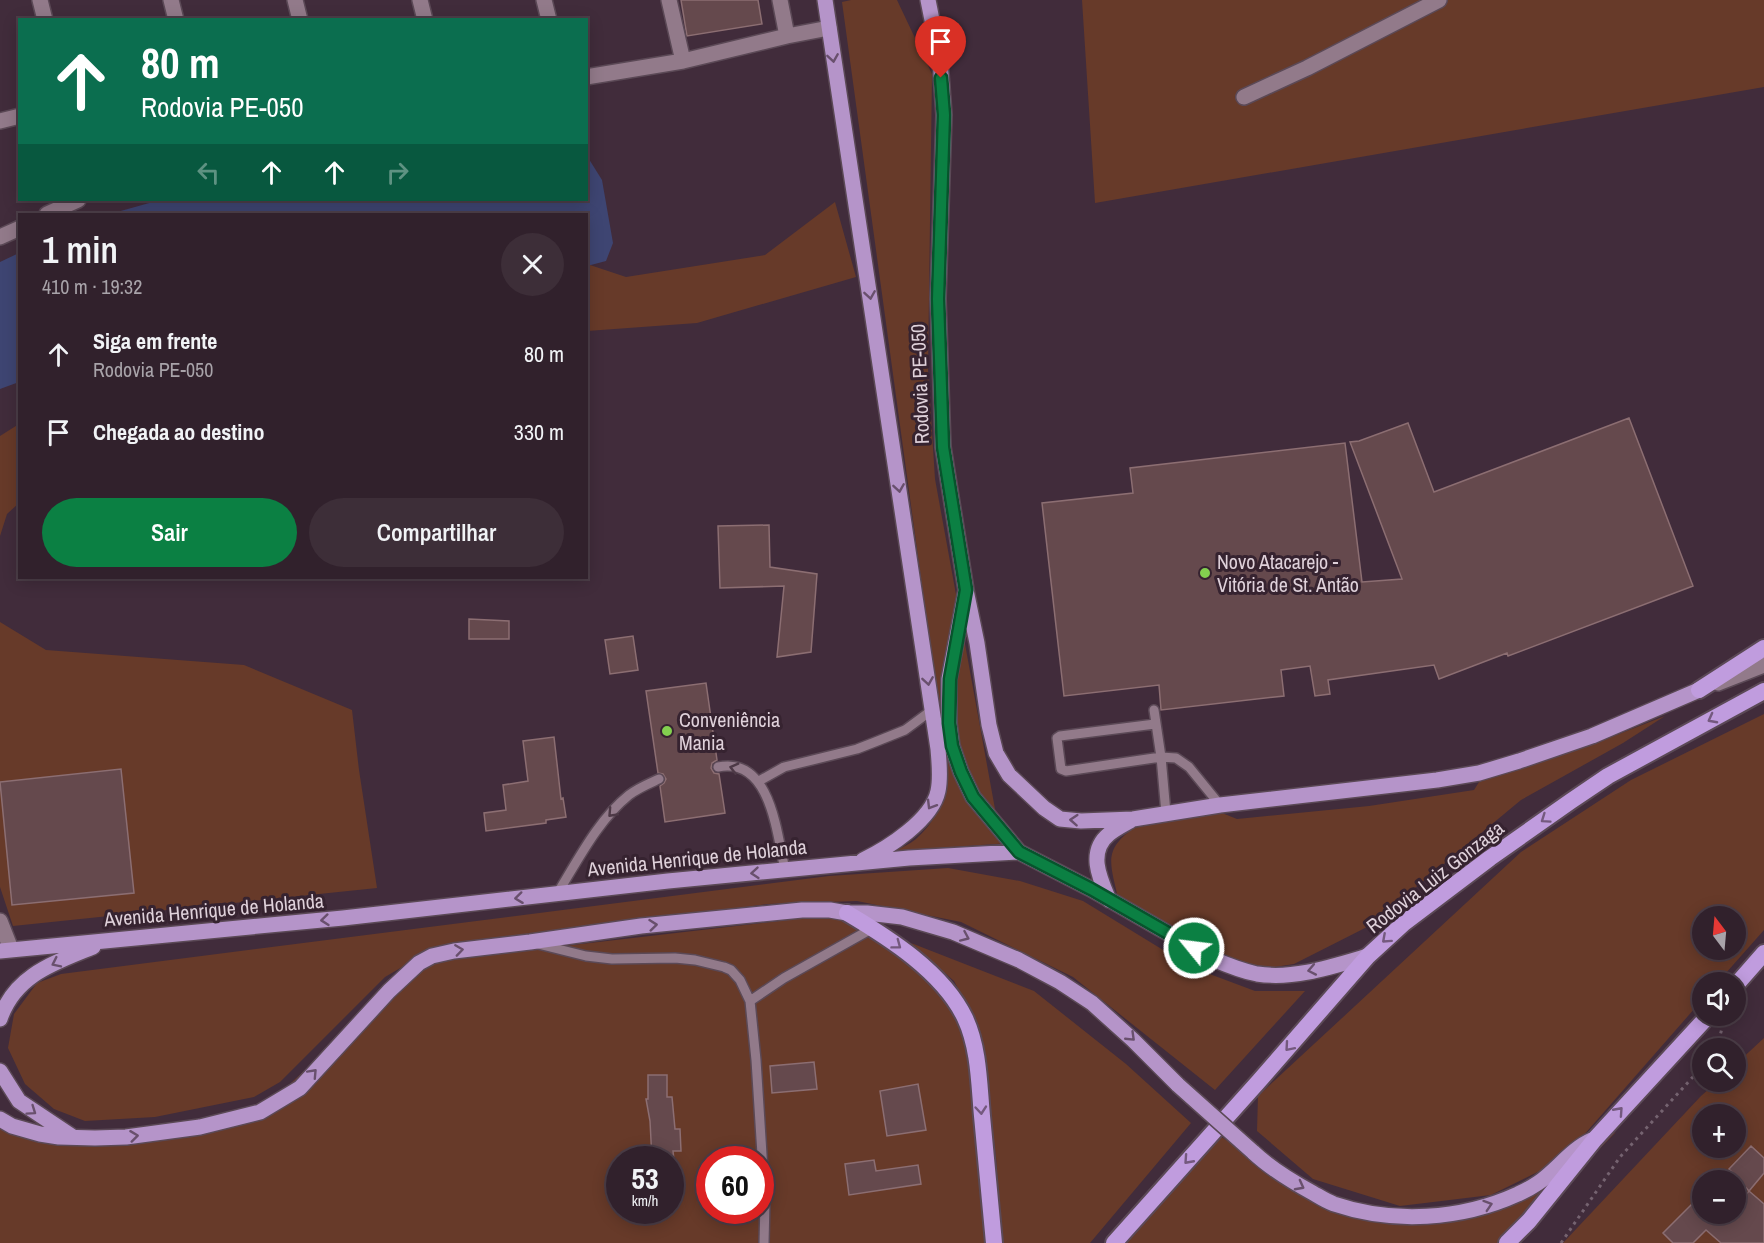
<!DOCTYPE html>
<html lang="pt">
<meta charset="utf-8">
<style>
body{margin:0;font-family:"Archivo Narrow",sans-serif;background:#3d2e38;color:#f1f3f6;height:100vh;display:flex;flex-direction:column;font-size:22px;white-space:nowrap}
*{box-sizing:border-box;margin:0}
p{font-size:20px;color:#a8a3a9}
.icon{flex:none;width:33px;height:33px;fill:none;stroke:currentColor;stroke-width:2;stroke-linecap:round;stroke-linejoin:round}
.map{position:relative;flex:1;overflow:hidden}
.sheet{position:absolute;left:18px;top:213px;width:570px;height:366px;display:flex;flex-direction:column;background:#31212c;border-radius:0px;box-shadow:0 3px 15px #0003,0 0 0 2px #4c3e48}
.sheet>*{flex:none}
.banner{position:absolute;left:18px;top:18px;width:570px;height:183px;border-radius:0px;box-shadow:0 3px 15px #0003,0 0 0 2px #4c3e48;background:#0b6e4f;color:#fff;overflow:hidden}
.needle{width:39px;rotate:344deg}
.tools{position:absolute;left:1692px;top:906px;display:grid;gap:12px}
.tools a{display:grid;place-items:center;width:54px;height:54px;border-radius:50%;background:#31212c;box-shadow:0 3px 15px #0003,0 0 0 2px #4c3e48;font-size:30px}
.speed{position:absolute;left:606px;top:1146px;display:flex;gap:12px;font-size:30px;font-weight:700;text-align:center}
.speed>*{display:grid;place-content:center;width:78px;height:78px;border-radius:50%;background:#31212c;box-shadow:0 3px 15px #0003,0 0 0 2px #4c3e48;line-height:1}
.speed small{font-size:15px;font-weight:400}
.speed .limit{border:9px solid #d22;background:#fff;color:#111}
.pin{position:absolute;display:grid;place-items:center;width:51px;height:51px;color:#fff;margin:-62px -26px;border-radius:50% 50% 50% 0;rotate:-45deg;box-shadow:0 0 6px #0007}
.pin .icon{rotate:45deg}
.me{position:absolute;width:66px;margin:-33px;rotate:299deg;stroke-linejoin:round;filter:drop-shadow(0 0 4px #0008)}
.turn{display:flex;align-items:center;gap:21px;height:126px;padding:0 24px;font-size:27px}
.turn .icon{width:78px;height:78px;stroke-width:2.5}
.turn b{display:block;font-size:42px;line-height:51px}
.lanes{display:flex;align-items:center;height:57px;padding:0 24px;background:#0003;justify-content:center;gap:30px;direction:ltr}
.lanes .off{opacity:.35}
.round{display:grid;place-items:center;flex:none;width:63px;height:63px;border-radius:32px;background:#3d2e38}
.summary{display:flex;align-items:center;justify-content:space-between;height:102px;padding:0 24px}
h1{font-size:36px;font-weight:600;line-height:45px}
.primary-button{display:flex;gap:12px;margin-top:auto;padding:12px 24px}
.primary-button a{flex:1;height:69px;border-radius:36px;background:#0b8043;color:#fff;font-size:24px;font-weight:600;line-height:69px;text-align:center}
.primary-button a+a{background:#3d2e38;color:#f1f3f6}
ul{padding:0;list-style:none}
li{display:flex;align-items:center;gap:18px;height:78px;padding:0 24px}
li div{flex:1}
li b{display:block;font-size:22px}
li em{font-style:normal}
.map>svg:first-child{display:block}
.green{fill:#673a29;fill-rule:evenodd}
.water{fill:#3e4572}
.building{fill:#65494d;stroke:#8c6e72;stroke-width:1.5}
.lines{fill:none;stroke-linecap:round;stroke-linejoin:round}
.service-casing{stroke:#5b4956;stroke-width:12}
.minor-casing{stroke:#5b4956;stroke-width:18}
.primary-casing{stroke:#5b4956;stroke-width:18}
.trunk-casing{stroke:#5b4956;stroke-width:20}
.path{stroke:#756370;stroke-width:3;stroke-dasharray:3 4.5;stroke-linecap:butt}
.service{stroke:#927a8a;stroke-width:9}
.minor{stroke:#927a8a;stroke-width:15}
.primary{stroke:#b594c9;stroke-width:15}
.trunk{stroke:#c09cde;stroke-width:16}
.primary-bridge-casing{stroke:#5b4956;stroke-width:18;stroke-linecap:butt}
.primary-bridge{stroke:#b594c9;stroke-width:15}
.oneway{stroke:#69506d}
.oneway2{stroke:#74597e}
.oneway3{stroke:#4d3946}
.route-casing{stroke:#07532c;stroke-width:15}
.route{stroke:#0b8043;stroke-width:10}
.poi-dot{fill:#83d04f;stroke:#362330;stroke-width:2}
.labels{text-anchor:middle;stroke-width:6;stroke-linejoin:round;paint-order:stroke}
.street-label{font-size:20px;fill:#dfd1da;stroke:#362330}
.poi-label{font-size:20px;fill:#dfd1da;stroke:#362330;text-anchor:start}
</style>
<div class="map">
<svg width="1764" height="1243" viewBox="0 0 1764 1243">
<rect width="100%" height="100%" fill="#412c3b"/>
<!-- green -->
<path class="green" d="M851 0H897L932 74 928 370 935 479 999 831 1010 843 895 851C902 847 910 844 916 839 936 822 949 794 947 768L842 2Z
M1082 0H1764V87L1095 203Z
M835 202 856 277 697 323 587 331V266L590 265 626 277 765 255Z
M19 424V503L7 514 0 536V436Z
M0 622 46 650 244 665 352 710 359 770 377 888 13 926 0 887Z
M1764 714V930L1718 982H1702V1000L1562 1160 1491 1195 1400 1206 1313 1179 1257 1131 1258 1096 1521 852 1631 780ZM1702 916H1736V950H1702Z
M1665 716 1623 743 1521 800 1369 926 1294 964 1269 968 1247 964 1224 955 1118 898C1111 865 1102 850 1134 828L1217 811 1237 819 1369 806 1474 790 1481 779 1596 743Z
M948 868 1020 881 1083 901 1191 967 1255 991H1305L1215 1090 1073 977 961 922 857 901 767 904 463 945 426 953 385 977 280 1082 254 1097 155 1117 85 1121 54 1109 25 1084 8 1048 14 1014 37 983 61 974 829 876Z
M847 913 918 961 973 1037 992 1243H0V1118L95 1138 260 1112 419 963ZM620 1160H670V1210H620ZM710 1160H760V1210H710Z
M911 943 1034 991 1126 1064 1191 1123 1090 1243H1002L996 1157 984 1062 975 1020 954 981Z
M1764 1038V1243H1563L1701 1096 1717 1082H1736V1064ZM1702 1114H1736V1148H1702ZM1702 1180H1736V1214H1702Z
M1213 1132 1332 1203 1422 1217 1518 1194 1616 1132 1529 1221 1506 1243H1119Z"/>
<!-- water -->
<path class="water" d="M587 156 602 180 613 243 606 261 587 266 586 214H110L160 200H586Z
M19 253V382L0 389V262Z"/>
<!-- building -->
<path class="building" d="M681 0H758L762 24 687 36Z
M1629 418 1693 586 1508 656 1507 653 1439 679 1434 665 1328 680 1330 694 1315 696 1310 666 1281 670 1284 696 1161 710 1159 685 1064 696 1042 503 1133 493 1130 468 1345 443 1362 582 1402 579 1350 442 1359 441 1408 423 1434 492Z
M769 525 770 567 817 574 811 652 777 657 784 586 720 588 718 526Z
M469 619 509 621V639H469Z
M633 636 638 670 610 674 605 640Z
M706 683 717 760 712 763 711 768 714 773 719 774 725 813 665 822 660 786 664 783 666 779 663 774 658 773 646 691Z
M554 737 561 799 563 798 566 817 546 820V823L486 831 484 813 506 810 503 785 528 781 523 741Z
M121 769 134 893 12 905 0 782Z
M814 1062 817 1089 772 1093 770 1066Z
M648 1075H667V1097H672L675 1129H680L681 1151H673L674 1160H652L650 1121 646 1099H648Z
M918 1084 926 1130 887 1136 880 1091Z
M1751 1146 1764 1158V1173L1749 1191 1729 1169Z
M874 1160 876 1171 918 1165 921 1184 849 1195 845 1164Z
M1749 1191 1764 1204V1243H1721L1706 1230 1693 1243H1673L1663 1233 1702 1194V1214H1716L1723 1220 1729 1214H1736V1206Z"/>
<g class="lines">
<!-- service casing -->
<g class="service-casing">
<path id="service" d="M1154 710 1161 757 1176 758 1189 767 1220 805
M1155 724 1060 736 1057 738 1061 769 1066 771 1161 757 1166 813
M718 767C771 756 777 835 785 870
M759 781 784 767 857 749 875 742 905 730 932 710
M557 894C578 860 598 820 629 795 638 788 648 784 659 779
M538 944 586 956 612 959 675 958 695 960 724 967 731 970 740 980 750 1001 756 1060 765 1202 764 1243
M750 1001 784 978 873 928"/>
</g>
<!-- minor casing -->
<g class="minor-casing">
<path id="minor" d="M40 0 45 20
M171 0 176 20
M295 0 300 20
M420 0 425 20
M544 0 549 20
M669 0 683 61
M780 0 787 36
M586 77 683 61 787 36 829 28
M1244 97 1307 68 1439 0
M0 121 20 116
M47 214 78 200
M0 237 20 228
M1718 683 1764 665
M0 921 11 949"/>
</g>
<!-- primary casing -->
<g class="primary-casing">
<path id="primary" d="M825 0 938 749C939 763 941 777 938 791 932 820 888 848 863 860
M928 0 940 60 944 115 938 299 943 447 966 590 949 679V723L952 746 961 772 973 797 1019 852
M966 590 977 643 989 725 996 753 1009 775 1044 808 1060 819 1081 821 1133 819 1220 805 1437 780 1479 773 1519 761 1592 736 1699 690
M1109 900C1100 879 1087 852 1109 834 1115 829 1123 825 1130 821
M0 951 343 918 668 881 909 858 1019 852 1091 889 1213 959C1227 965 1242 971 1257 974 1294 980 1334 966 1368 956
M0 1019C15 975 54 963 93 947
M0 1071 19 1101 73 1137
M0 1119 12 1126 40 1134 59 1137 95 1138 126 1137 200 1127 260 1112 300 1088 389 991 419 963 432 956 454 951 530 942 641 926 802 910H830L847 913H867L902 917 953 932 1019 960 1060 982 1092 1003 1133 1040 1178 1085
M1253 1152C1271 1169 1291 1181 1313 1193 1320 1197 1326 1201 1334 1204 1393 1224 1461 1220 1518 1194 1525 1191 1532 1187 1538 1183 1557 1170 1571 1149 1592 1140"/>
</g>
<!-- trunk casing -->
<g class="trunk-casing">
<path id="trunk" d="M1699 690 1764 648
M847 913C889 938 943 972 965 1018 979 1048 979 1083 982 1116 986 1158 990 1201 994 1243
M1736 985 1764 953
M1114 1243 1259 1081 1368 956 1404 923 1490 858 1571 801 1608 776 1764 691
M1507 1243 1529 1221 1595 1139 1708 1016"/>
</g>
<!-- path -->
<path class="path" d="M1717 1048 1723 1024
M1561 1243 1620 1157 1702 1067"/>
<!-- service -->
<use href="#service" class="service"/>
<!-- minor -->
<use href="#minor" class="minor"/>
<!-- primary -->
<use href="#primary" class="primary"/>
<!-- trunk -->
<use href="#trunk" class="trunk"/>
<!-- primary-bridge casing -->
<g class="primary-bridge-casing">
<path id="primary-bridge" d="M1178 1085 1253 1152"/>
</g>
<!-- primary-bridge -->
<use href="#primary-bridge" class="primary-bridge"/>
</g>
<!-- one-way arrows -->
<defs><path id="oneway-chevron" d="M-2-3.5L2.5 0L-2 3.5" fill="none" stroke-width="1.6" stroke-linecap="round" stroke-linejoin="round" transform="scale(1.5)"/></defs>
<g class="oneway">
<use href="#oneway-chevron" transform="translate(833 58) rotate(81)"/>
<use href="#oneway-chevron" transform="translate(870 295) rotate(81)"/>
<use href="#oneway-chevron" transform="translate(899 488) rotate(81)"/>
<use href="#oneway-chevron" transform="translate(928 681) rotate(81)"/>
<use href="#oneway-chevron" transform="translate(931 805) rotate(121)"/>
<use href="#oneway-chevron" transform="translate(1074 820) rotate(-176)"/>
<use href="#oneway-chevron" transform="translate(755 873) rotate(175)"/>
<use href="#oneway-chevron" transform="translate(519 898) rotate(173)"/>
<use href="#oneway-chevron" transform="translate(325 920) rotate(174)"/>
<use href="#oneway-chevron" transform="translate(653 925) rotate(-6)"/>
<use href="#oneway-chevron" transform="translate(965 937) rotate(24)"/>
<use href="#oneway-chevron" transform="translate(459 950) rotate(-8)"/>
<use href="#oneway-chevron" transform="translate(56 963) rotate(154)"/>
<use href="#oneway-chevron" transform="translate(1312 970) rotate(169)"/>
<use href="#oneway-chevron" transform="translate(1131 1037) rotate(44)"/>
<use href="#oneway-chevron" transform="translate(313 1073) rotate(-47)"/>
<use href="#oneway-chevron" transform="translate(32 1111) rotate(35)"/>
<use href="#oneway-chevron" transform="translate(134 1136) rotate(-7)"/>
<use href="#oneway-chevron" transform="translate(1300 1186) rotate(28)"/>
<use href="#oneway-chevron" transform="translate(1488 1205) rotate(-18)"/>
</g>
<g class="oneway2">
<use href="#oneway-chevron" transform="translate(1712 719) rotate(152)"/>
<use href="#oneway-chevron" transform="translate(1545 819) rotate(145)"/>
<use href="#oneway-chevron" transform="translate(1386 939) rotate(138)"/>
<use href="#oneway-chevron" transform="translate(897 945) rotate(37)"/>
<use href="#oneway-chevron" transform="translate(1289 1047) rotate(131)"/>
<use href="#oneway-chevron" transform="translate(981 1110) rotate(85)"/>
<use href="#oneway-chevron" transform="translate(1619 1111) rotate(-48)"/>
<use href="#oneway-chevron" transform="translate(1188 1160) rotate(132)"/>
</g>
<g class="oneway3">
<use href="#oneway-chevron" transform="translate(734 768) rotate(-165)"/>
<use href="#oneway-chevron" transform="translate(612 813) rotate(133)"/>
</g>
<g class="lines">
<!-- route casing -->
<g class="route-casing">
<path id="route" d="M941 78 944 115 938 299 943 447 966 590 950 679 949 723 952 746 961 772 973 797 1019 852 1091 889 1194 948"/>
</g>
<!-- route -->
<use href="#route" class="route"/>
</g>
<!-- markers -->
<g class="poi-dot">
<circle cx="1205" cy="573" r="6"/>
<circle cx="667" cy="731" r="6"/>
</g>
<g class="labels">
<!-- street labels -->
<g class="street-label">
<text transform="translate(920 384) rotate(-92)" y="7">Rodovia PE-050</text>
<text transform="translate(697 858) rotate(-6)" y="7">Avenida Henrique de Holanda</text>
<text transform="translate(1435 877) rotate(-38)" y="7">Rodovia Luiz Gonzaga</text>
<text transform="translate(214 910) rotate(-5)" y="7">Avenida Henrique de Holanda</text>
</g>
<!-- poi labels -->
<g class="poi-label">
<text x="1217" y="569">Novo Atacarejo -<tspan x="1217" dy="23">Vitória de St. Antão</tspan></text>
<text x="679" y="727">Conveniência<tspan x="679" dy="23">Mania</tspan></text>
</g>
</g>
</svg>
<div class="tools">
<a><svg class="needle" viewBox="-14 -14 28 28"><path d="M0-13l5 13h-10z" fill="#e53935"/><path d="M0 13l5-13h-10z" fill="#a8a3a9"/></svg></a>
<a><svg class="icon" aria-label="sound" viewBox="0 0 24 24"><path d="M4 9h4l5-4v14l-5-4H4zM17 9q2 3 0 6"/></svg></a>
<a><svg class="icon" aria-label="search" viewBox="0 0 24 24"><circle cx="10" cy="10" r="6"/><path d="M15 15l6 6"/></svg></a>
<a>+</a>
<a>−</a>
</div>
<div class="speed"><div>53<small>km/h</small></div><div class="limit">60</div></div>
<div class="pin" style="left:941px;top:78px;background:#d93025"><svg class="icon" aria-label="arrive" viewBox="0 0 24 24"><path d="M6 21V4h12l-3 4 3 4H6"/></svg></div>
<svg class="me" style="left:1194px;top:948px" viewBox="-20 -20 40 40"><circle r="17" fill="#0b8043" stroke="#fff" stroke-width="3"/><path d="M0-11L8 9 0 5-8 9z" fill="#fff"/></svg>
<div class="banner">
<div class="turn"><svg class="icon" aria-label="ahead" viewBox="0 0 24 24"><path d="M12 20V5M6 11l6-6 6 6"/></svg><div><b>80 m</b>Rodovia PE-050</div></div>
<div class="lanes"><svg class="icon off" aria-label="left" viewBox="0 0 24 24"><path d="M17 20v-9H6M10 6l-5 5 5 5"/></svg><svg class="icon" aria-label="ahead" viewBox="0 0 24 24"><path d="M12 20V5M6 11l6-6 6 6"/></svg><svg class="icon" aria-label="ahead" viewBox="0 0 24 24"><path d="M12 20V5M6 11l6-6 6 6"/></svg><svg class="icon off" aria-label="right" viewBox="0 0 24 24"><path d="M7 20v-9h11M14 6l5 5-5 5"/></svg></div>
</div>
<section class="sheet">
<div class="summary"><div><h1>1 min</h1><p>410 m · 19:32</p></div><a class="round"><svg class="icon" aria-label="close" viewBox="0 0 24 24"><path d="M6 6l12 12M18 6L6 18"/></svg></a></div>
<ul>
<li><svg class="icon" aria-label="ahead" viewBox="0 0 24 24"><path d="M12 20V5M6 11l6-6 6 6"/></svg><div><b>Siga em frente</b><p>Rodovia PE-050</p></div><em>80 m</em></li>
<li><svg class="icon" aria-label="arrive" viewBox="0 0 24 24"><path d="M6 21V4h12l-3 4 3 4H6"/></svg><div><b>Chegada ao destino</b></div><em>330 m</em></li>
</ul>
<div class="primary-button"><a>Sair</a><a>Compartilhar</a></div>
</section>
</div>
